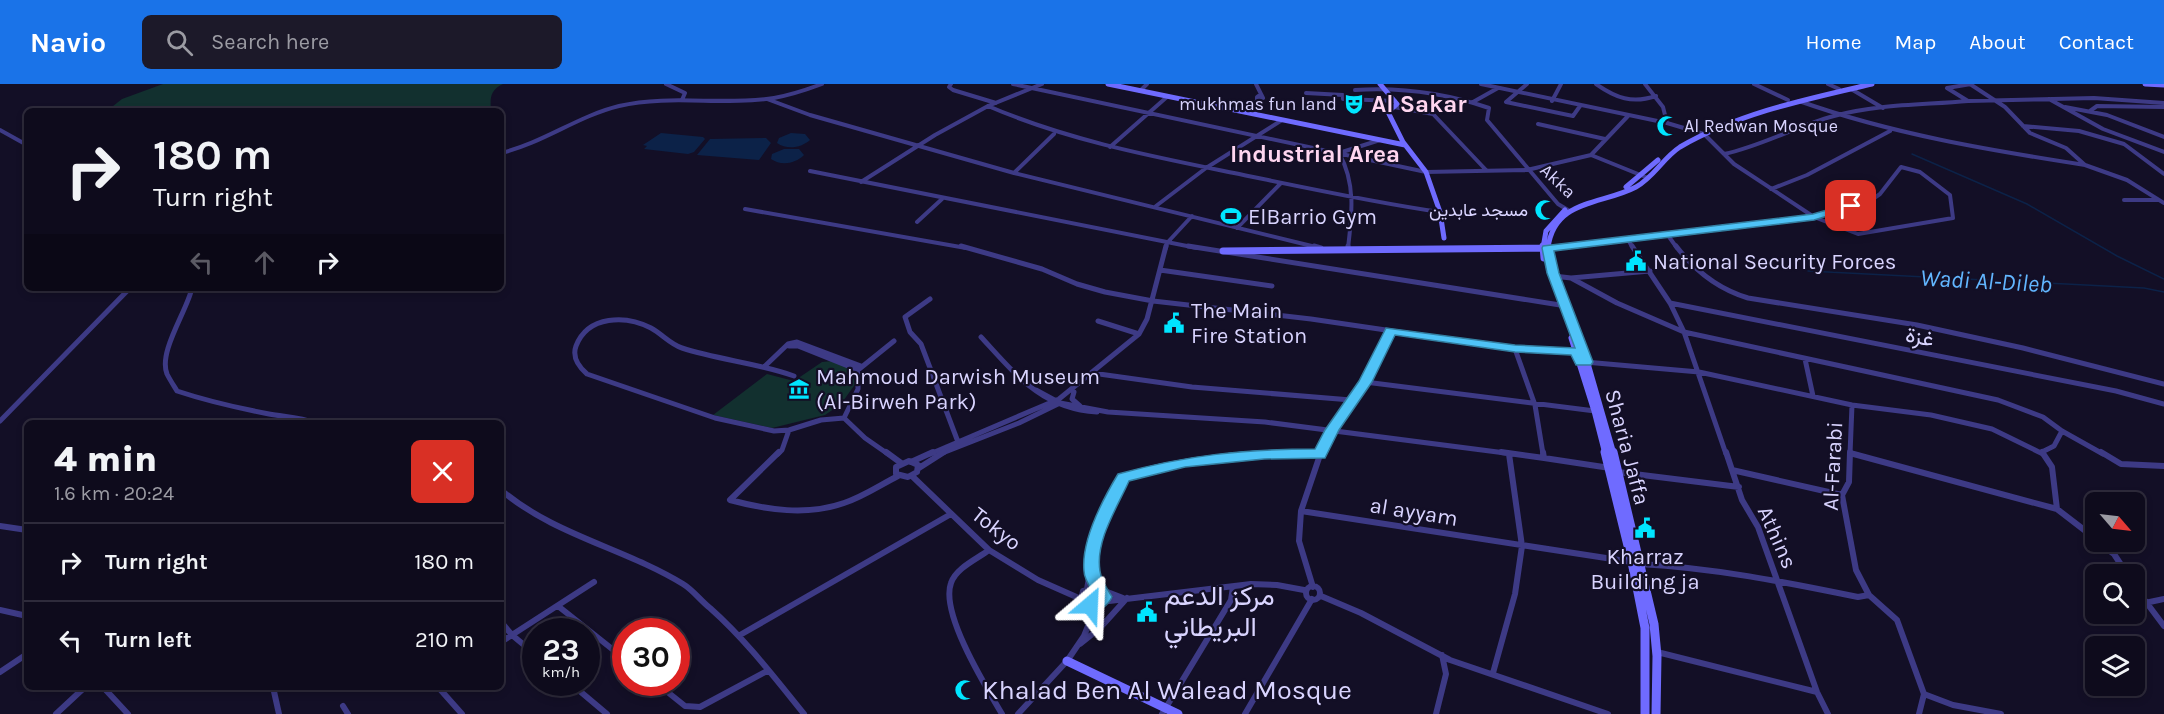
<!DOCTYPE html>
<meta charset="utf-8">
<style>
body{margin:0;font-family:Karla,Vazirmatn,sans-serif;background:#1c1929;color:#f1f3f6;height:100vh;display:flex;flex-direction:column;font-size:22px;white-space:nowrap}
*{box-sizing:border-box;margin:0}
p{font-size:20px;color:#9b9ba3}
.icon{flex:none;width:33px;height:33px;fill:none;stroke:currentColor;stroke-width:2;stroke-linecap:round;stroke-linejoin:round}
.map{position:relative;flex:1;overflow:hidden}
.sheet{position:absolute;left:24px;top:336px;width:480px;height:270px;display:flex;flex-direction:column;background:#0e0b1c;border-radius:9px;box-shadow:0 3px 9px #0003,0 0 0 2px #2e2b3b}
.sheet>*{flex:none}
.top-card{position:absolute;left:24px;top:24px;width:480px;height:183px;border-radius:9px;box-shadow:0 3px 9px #0003,0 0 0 2px #2e2b3b;background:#0e0b1c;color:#f1f3f6;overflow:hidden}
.needle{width:39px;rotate:118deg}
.buttons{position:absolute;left:2085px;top:408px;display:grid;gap:12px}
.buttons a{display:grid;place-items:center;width:60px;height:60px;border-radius:9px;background:#0e0b1c;box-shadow:0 3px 9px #0003,0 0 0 2px #2e2b3b;font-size:30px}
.speed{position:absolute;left:522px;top:534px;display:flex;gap:12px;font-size:30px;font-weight:700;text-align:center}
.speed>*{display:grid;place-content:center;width:78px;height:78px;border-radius:50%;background:#0e0b1c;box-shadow:0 3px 9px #0003,0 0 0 2px #2e2b3b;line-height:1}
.speed small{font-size:15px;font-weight:400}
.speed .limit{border:9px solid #d22;background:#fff;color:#111}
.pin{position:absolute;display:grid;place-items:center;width:51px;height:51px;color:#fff;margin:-26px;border-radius:12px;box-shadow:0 3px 9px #0006}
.me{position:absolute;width:66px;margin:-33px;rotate:26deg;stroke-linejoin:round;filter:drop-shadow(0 0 4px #0008)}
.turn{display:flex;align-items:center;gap:21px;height:126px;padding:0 30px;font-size:27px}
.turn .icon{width:78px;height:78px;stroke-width:2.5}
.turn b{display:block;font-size:42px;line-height:51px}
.lanes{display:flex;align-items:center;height:57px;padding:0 30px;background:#0003;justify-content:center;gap:30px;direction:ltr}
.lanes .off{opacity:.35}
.round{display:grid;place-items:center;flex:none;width:63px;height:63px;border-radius:9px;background:#1c1929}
.headline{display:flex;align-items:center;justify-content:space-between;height:102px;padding:0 30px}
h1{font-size:36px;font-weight:800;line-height:45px}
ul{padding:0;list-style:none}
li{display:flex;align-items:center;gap:18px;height:78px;padding:0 30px;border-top:2px solid #2e2b3b}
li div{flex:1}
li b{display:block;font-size:22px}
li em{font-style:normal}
header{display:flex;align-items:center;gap:36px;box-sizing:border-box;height:84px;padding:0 30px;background:#1a73e8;color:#fff}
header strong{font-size:28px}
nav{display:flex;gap:33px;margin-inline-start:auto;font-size:21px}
.search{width:420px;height:54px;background:#1c1929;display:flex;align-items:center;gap:15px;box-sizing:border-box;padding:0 21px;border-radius:9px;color:#9b9ba3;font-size:22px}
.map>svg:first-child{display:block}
.green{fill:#12302f}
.water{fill:#0c2248}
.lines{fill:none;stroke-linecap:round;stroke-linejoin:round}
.stream{stroke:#0c2248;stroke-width:1.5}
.street-far2{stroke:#3d3a85;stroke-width:4}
.street-far1{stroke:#3d3a85;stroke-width:5}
.street{stroke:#3d3a85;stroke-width:6}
.secondary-far2{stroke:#6f6bff;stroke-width:5}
.secondary-far1{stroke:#6f6bff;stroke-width:7}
.secondary{stroke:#6f6bff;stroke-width:9}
.route{fill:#4fc3f7;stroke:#337fa1;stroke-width:1.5}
.labels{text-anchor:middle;stroke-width:4.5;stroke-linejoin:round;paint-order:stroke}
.far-poi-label{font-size:18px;fill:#d9d4ff;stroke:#130f26;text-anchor:end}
.far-street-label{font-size:18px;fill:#d9d4ff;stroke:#130f26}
.poi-label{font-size:22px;fill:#d9d4ff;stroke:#130f26;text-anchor:start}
.street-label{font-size:22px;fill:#d9d4ff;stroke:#130f26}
.far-district-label{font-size:24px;font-weight:bold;fill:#ffd6f0;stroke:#130f26}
.water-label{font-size:24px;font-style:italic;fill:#62b6ff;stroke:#130f26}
.near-poi-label{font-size:27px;fill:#d9d4ff;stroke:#130f26;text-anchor:start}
</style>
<header>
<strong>Navio</strong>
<div class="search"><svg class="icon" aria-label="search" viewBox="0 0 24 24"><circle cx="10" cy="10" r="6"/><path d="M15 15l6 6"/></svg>Search here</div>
<nav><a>Home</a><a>Map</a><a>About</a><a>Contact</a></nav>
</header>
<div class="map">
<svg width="2164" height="630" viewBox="0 0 2164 630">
<rect width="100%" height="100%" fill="#130f26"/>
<!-- green -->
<path class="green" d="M163 0H503C490 6 490 14 491 27L108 26 122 15Z
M843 276 856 299 841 320 825 331 772 344 713 331 767 290 794 297 822 278Z"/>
<!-- water -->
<path class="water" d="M661 49 703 53 705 55 694 68 688 70 644 65 647 62 643 61Z
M791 49 805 50 810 56C801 64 787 66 777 59L779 54Z
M766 54 771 59 759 76 697 71 710 55Z
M784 65H799L804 71C795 80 781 82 771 75L772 70Z"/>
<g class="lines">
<!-- stream -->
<path class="stream" d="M1912 70 2027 120 2117 172 2164 195
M1808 187 2144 204 2164 208"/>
<!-- street-far2 -->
<path class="street-far2" d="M666 0 685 9 682 16
M951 0 949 3 953 6 996 19
M1013 0 1426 88 1527 86 1591 71 1628 32
M1256 0 1263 14 1257 17V13L1261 10
M1481 0 1667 39 1704 50 1734 80 1814 133
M1527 0 1506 18 1573 32 1580 22
M1596 0C1616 14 1632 20 1656 12
M1645 0 1663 23 1667 39
M1754 0 1788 16
M1828 0 1839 5
M1970 0 2005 23 2030 49 2066 64 2085 81 2127 96 2164 119
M1851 5 1883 24
M1355 6C1402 3 1445 9 1489 24L1487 36 1558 120 1568 126
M1140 7 1147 0
M1306 9 1343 11V15L1395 17
M767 15 810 31 1014 89 1320 164
M2049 15 2103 45 2164 68
M1552 17 1561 0
M1799 17C1892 50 1988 66 2085 81
M1968 17 2094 14 2164 19
M1473 18 1498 4
M988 22C1067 56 1150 72 1234 89 1302 103 1371 118 1440 128
M1394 23 1433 30 1486 86
M2065 23 2107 31 2164 53
M2090 27 2097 22 2164 23
M1248 28 1257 17
M1538 40 1605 55
M2023 42 2079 47 2124 60 2164 90
M0 46 27 61
M1110 63 1168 12
M501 69C543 59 578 32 619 22 670 10 723 22 774 14 791 11 806 6 822 0
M1339 69C1356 99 1352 131 1348 164
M1339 69 1380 56
M1724 70C1762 62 1796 42 1834 32 1877 20 1924 21 1968 17L1947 4 1971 0
M1591 71 1648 94
M1901 83 1920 88 1950 111 1953 134 1858 150 1814 133 1870 117 1880 110Z
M810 87 1197 164
M1014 89 1054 50
M861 98 935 51 988 22 1042 0
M1771 105 1807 91 1890 47
M2124 116H2158
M1156 122 1206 84 1282 36
M745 125 966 164
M917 138 942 115
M1237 144 1281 99
M1667 150 1677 164
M1628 156 1633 164
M1166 164 1167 159 1192 132
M1549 164 1814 133"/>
<!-- street-far1 -->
<path class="street-far1" d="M961 162 1042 185 1077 200 1105 208 1153 217 1311 235 1515 265 1577 268
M1188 162 1560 221
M1314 162 1321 164
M1632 162 1670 219 1684 248 1726 370
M1676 162C1695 187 1718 205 1748 214L1917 241 2023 264 2164 300
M1547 164 1562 162
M1348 165V162
M1160 186 1272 202
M1554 192 1571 194 1650 187
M1571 194 1617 219 1684 248 1998 316 2043 333 2062 347 2103 370
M192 204C187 227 158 268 167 290 170 296 174 302 177 307 207 317 238 324 269 330 285 333 300 333 315 339
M930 215 905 233 910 248 921 260 958 358
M1670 219 2116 307 2164 320
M1098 237 1139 250
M981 253C1016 291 1042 325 1097 328
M789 262H798L858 286
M1515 265 1535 321 1543 370
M1805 275 1813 312
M1585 278 1699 288 1852 321 1931 331 1992 345 2043 370
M765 282 788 260 797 258 861 282
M1092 289 1192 303 1351 316
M794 292C758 279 719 276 682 264 670 260 662 250 651 244 626 231 588 231 576 262 572 273 579 283 587 290L715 334 774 347 789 346 821 336 844 334
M1365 298 1595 327
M1036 306 1060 319 1108 328 1265 338 1513 370
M1074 308 1072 315 1080 322
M0 337 130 204
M2042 368 2054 362 2062 347
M1850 369 1854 370
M778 370 782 366 789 346
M888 370 865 354 844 334 858 305V286L894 257
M930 370 1059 315 1139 250 1147 235 1166 162
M940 370 1019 339 1060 319
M1320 370 1332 346 1365 298 1391 247
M1850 370 1852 321"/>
<!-- street -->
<path class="street" d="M779 368 730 416C767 426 807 432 844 419 863 413 880 401 898 392
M886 368 901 379
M1501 368 1544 374
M1543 368 1544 374 1610 384
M1726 368 1742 416 1758 443 1817 608 1828 630
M1850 368 1849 398 1842 411 1856 486 1869 511 1897 536 1924 610
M2042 368 2052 383 2057 425 2096 455
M2101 368 2121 380 2164 382
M1850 369 2057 425
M909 377 918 381 917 388 908 393 896 390V383Z
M911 378 933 368
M919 384 944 368
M1732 386 1842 411
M1618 388 1739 403
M912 392 989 466 1038 496 1081 515
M501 406C554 451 624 464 683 500 693 506 701 517 710 524 746 556 774 593 804 630
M1301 427 1632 478
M0 442 27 446
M2098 458 2114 470 2127 490
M989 466C977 475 956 484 951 499 940 529 986 603 1002 630
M1640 480C1714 484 1785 498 1858 513L1869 511
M1092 489 1100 506
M1306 509a7 7 0 1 1 14 0a7 7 0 1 1-14 0Z
M2134 502 2164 542
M1313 503 1299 457 1301 427 1321 368
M1087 505 1097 449 1124 393 1185 378 1264 370H1320
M1102 508 1103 516 1097 520 1089 521 1081 515 1083 507 1097 504 1123 514
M1321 512 1361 529 1450 576 1608 630
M1101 518 1251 500 1277 501 1304 506
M2145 519 2164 515
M558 522 626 576
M0 526 27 532
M501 538 512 551 536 571
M740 551 951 430
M501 558 594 498
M1080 560 1100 544 1127 514
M1657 568 1817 608
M0 588 27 570
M1493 589 1515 510 1522 462 1509 370
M569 598 607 630
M655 598 685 622 700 623 767 587
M103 603 128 630
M273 603 279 630
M438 603 462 630
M343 622 348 630
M56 630 85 603
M1018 630 1067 577 1084 552 1097 520
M1162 630 1231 516 1233 503
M1245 630 1312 515
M1436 630 1446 590 1442 571
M1919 630 1924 610 1953 621 2001 630"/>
<!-- secondary-far2 -->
<path class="secondary-far2" d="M1108 0 1405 61
M1380 0 1397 20 1388 28 1403 58 1426 88 1440 128 1444 154
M2145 0 2164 1
M1626 103 1658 76
M1543 164 1546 147 1565 126
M1548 164C1554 115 1602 121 1636 103 1654 93 1663 74 1680 63 1739 29 1807 15 1872 0"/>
<!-- secondary-far1 -->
<path class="secondary-far1" d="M1543 162 1544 174
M1548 162 1552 192 1588 283 1613 370
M1223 167 1546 164
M1572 254 1595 327 1606 370"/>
<!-- secondary -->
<path class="secondary" d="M1605 368 1632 478 1645 544V630
M1613 368 1654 540 1657 572 1656 630
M1067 577 1178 630"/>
</g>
<!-- route -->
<path class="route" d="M1851 119 1855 120V124L1814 136 1554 167 1559 189 1593 278 1591 281H1576L1571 271 1515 268 1395 251 1372 298 1339 346 1325 374 1264 375 1185 383 1129 397C1117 424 1095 457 1100 487 1101 496 1108 506 1112 513 1106 525 1097 529 1084 525L1081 521 1084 517 1095 512C1091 505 1084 495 1084 487 1081 457 1103 415 1118 390 1187 371 1245 365 1315 365L1325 346 1359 297 1386 244 1515 261 1575 264 1547 189 1542 164 1543 162 1813 130Z"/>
<!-- icons -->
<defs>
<g id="theatre-bare" transform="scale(1.62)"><path d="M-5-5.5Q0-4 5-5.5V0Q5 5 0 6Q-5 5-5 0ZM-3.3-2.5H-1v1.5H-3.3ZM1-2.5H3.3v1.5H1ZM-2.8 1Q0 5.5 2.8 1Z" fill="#00e5ff" stroke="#130f26" stroke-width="2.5" paint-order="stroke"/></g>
<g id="mosque-bare" transform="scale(1.62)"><path d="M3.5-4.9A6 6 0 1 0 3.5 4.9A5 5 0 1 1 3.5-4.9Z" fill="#00e5ff" stroke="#130f26" stroke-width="2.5" paint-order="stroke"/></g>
<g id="stadium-bare" transform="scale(1.62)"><path d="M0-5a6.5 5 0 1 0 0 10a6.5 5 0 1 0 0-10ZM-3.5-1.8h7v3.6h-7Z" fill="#00e5ff" stroke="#130f26" stroke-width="2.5" paint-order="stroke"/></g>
<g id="civic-bare" transform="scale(1.62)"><path d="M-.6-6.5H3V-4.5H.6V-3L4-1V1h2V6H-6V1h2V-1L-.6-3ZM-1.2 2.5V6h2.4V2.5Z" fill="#00e5ff" stroke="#130f26" stroke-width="2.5" paint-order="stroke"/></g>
<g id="museum-bare" transform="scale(1.62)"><path d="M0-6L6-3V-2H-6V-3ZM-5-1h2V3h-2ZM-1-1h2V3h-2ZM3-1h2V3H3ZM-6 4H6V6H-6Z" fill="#00e5ff" stroke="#130f26" stroke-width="2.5" paint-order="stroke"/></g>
</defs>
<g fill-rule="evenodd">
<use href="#theatre-bare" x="1354" y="20"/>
<use href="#mosque-bare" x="1667" y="42"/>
<use href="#mosque-bare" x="1545" y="126"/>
<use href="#stadium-bare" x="1231" y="132"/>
<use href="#civic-bare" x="1636" y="177"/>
<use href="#civic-bare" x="1174" y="239"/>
<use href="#museum-bare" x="799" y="305"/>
<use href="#civic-bare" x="1645" y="444"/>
<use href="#civic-bare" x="1147" y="528"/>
<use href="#mosque-bare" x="965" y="606"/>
</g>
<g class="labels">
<!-- far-poi labels -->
<g class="far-poi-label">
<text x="1337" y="26">mukhmas fun land</text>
<text x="1684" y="48" text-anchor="start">Al Redwan Mosque</text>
<text x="1528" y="132">مسجد عابدين</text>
</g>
<!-- far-street labels -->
<g class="far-street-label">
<text transform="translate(1558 97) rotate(43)" y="6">Akka</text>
</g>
<!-- poi labels -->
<g class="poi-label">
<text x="1248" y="140">ElBarrio Gym</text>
<text x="1653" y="185">National Security Forces</text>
<text x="1191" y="234">The Main<tspan x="1191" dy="25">Fire Station</tspan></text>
<text x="816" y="300">Mahmoud Darwish Museum<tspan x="816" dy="25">(Al-Birweh Park)</tspan></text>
<text x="1645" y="480" text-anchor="middle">Kharraz<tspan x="1645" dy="25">Building ja</tspan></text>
</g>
<!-- street labels -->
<g class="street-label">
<text transform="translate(1920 252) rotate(11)" y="8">غزة</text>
<text transform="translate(1628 363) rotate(75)" y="8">Sharia Jaffa</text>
<text transform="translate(1832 382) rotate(-87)" y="8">Al-Farabi</text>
<text transform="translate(1414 427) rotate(9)" y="8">al ayyam</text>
<text transform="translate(997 444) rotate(38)" y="8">Tokyo</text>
<text transform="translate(1778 453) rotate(66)" y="8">Athins</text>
</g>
<!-- far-district labels -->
<g class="far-district-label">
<text x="1419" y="28">Al Sakar</text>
<text x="1315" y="78">Industrial Area</text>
</g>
<!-- water labels -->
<g class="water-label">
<text transform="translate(1986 197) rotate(3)" y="8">Wadi Al-Dileb</text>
</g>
<!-- near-poi labels -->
<g class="near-poi-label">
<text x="1164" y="521">مركز الدعم<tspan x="1164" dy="31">البريطاني</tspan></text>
<text x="982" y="615">Khalad Ben Al Walead Mosque</text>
</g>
</g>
</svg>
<div class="buttons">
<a><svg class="needle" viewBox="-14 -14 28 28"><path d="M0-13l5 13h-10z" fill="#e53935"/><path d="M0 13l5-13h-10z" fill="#9b9ba3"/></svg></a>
<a><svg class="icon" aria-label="search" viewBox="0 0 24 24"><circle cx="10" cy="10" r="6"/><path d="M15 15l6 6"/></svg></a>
<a><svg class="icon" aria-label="layers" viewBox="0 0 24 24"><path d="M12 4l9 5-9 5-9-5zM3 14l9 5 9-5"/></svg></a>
</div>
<div class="speed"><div>23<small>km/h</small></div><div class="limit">30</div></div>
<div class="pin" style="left:1851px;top:122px;background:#d93025"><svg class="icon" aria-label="arrive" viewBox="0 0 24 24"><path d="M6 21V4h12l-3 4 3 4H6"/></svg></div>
<svg class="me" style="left:1090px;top:521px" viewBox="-20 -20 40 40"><path d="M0-17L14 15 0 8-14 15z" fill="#4fc3f7" stroke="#fff" stroke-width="4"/></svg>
<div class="top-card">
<div class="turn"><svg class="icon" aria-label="right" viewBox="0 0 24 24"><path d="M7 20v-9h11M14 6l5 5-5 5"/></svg><div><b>180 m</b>Turn right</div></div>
<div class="lanes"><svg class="icon off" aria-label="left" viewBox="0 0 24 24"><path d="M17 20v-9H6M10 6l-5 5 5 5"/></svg><svg class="icon off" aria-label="ahead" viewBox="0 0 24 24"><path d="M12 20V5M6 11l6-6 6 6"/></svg><svg class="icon" aria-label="right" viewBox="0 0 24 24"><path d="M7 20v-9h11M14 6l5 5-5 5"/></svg></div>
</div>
<section class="sheet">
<div class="headline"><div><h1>4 min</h1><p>1.6 km · 20:24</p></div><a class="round" style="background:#d93025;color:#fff"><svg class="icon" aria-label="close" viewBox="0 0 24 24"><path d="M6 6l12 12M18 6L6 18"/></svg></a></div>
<ul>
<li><svg class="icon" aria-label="right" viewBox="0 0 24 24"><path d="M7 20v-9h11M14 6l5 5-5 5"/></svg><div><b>Turn right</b></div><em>180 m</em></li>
<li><svg class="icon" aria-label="left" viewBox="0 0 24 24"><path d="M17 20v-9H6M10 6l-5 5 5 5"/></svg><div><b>Turn left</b></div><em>210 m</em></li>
</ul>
</section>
</div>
